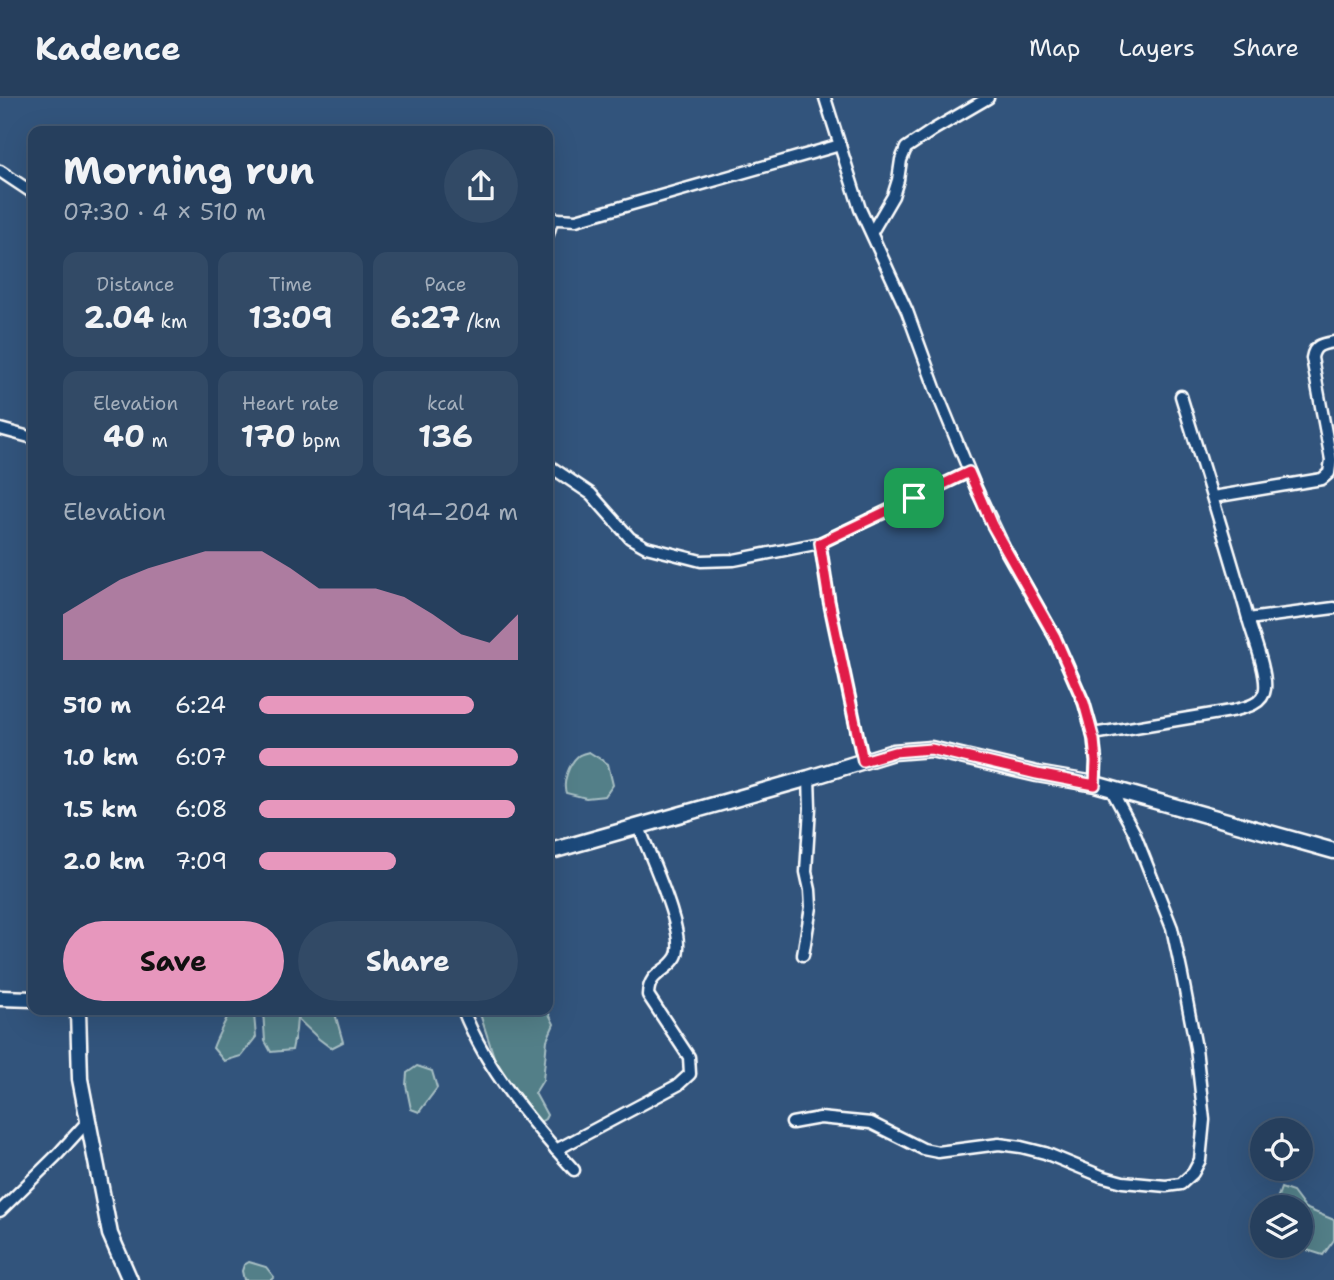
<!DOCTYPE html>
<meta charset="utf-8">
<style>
body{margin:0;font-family:"Shantell Sans",sans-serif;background:#324a66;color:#f1f3f6;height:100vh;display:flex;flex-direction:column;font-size:26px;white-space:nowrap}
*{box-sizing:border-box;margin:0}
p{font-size:23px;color:#a4afbc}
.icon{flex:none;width:38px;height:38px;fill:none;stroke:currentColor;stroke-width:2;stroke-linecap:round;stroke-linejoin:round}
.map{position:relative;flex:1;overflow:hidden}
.side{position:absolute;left:28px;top:28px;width:525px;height:889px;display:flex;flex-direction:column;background:#263f5d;border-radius:14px;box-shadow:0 7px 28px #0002,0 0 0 2px #425872}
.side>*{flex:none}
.tools{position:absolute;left:1250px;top:1020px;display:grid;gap:14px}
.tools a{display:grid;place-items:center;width:63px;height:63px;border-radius:50%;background:#263f5d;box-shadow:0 7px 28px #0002,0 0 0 2px #425872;font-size:35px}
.pin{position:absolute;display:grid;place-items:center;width:60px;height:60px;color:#fff;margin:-30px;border-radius:14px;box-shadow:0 4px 10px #0006}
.round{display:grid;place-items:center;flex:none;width:74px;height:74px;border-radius:37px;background:#324a66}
.summary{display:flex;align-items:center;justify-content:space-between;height:119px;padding:0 35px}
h1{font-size:38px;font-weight:700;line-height:52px}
.figures{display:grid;grid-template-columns:repeat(3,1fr);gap:10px;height:119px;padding:7px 35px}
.figures div{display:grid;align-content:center;border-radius:14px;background:#324a66;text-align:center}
.figures b{font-size:30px;font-weight:700}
.figures small{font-size:19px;font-weight:400}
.figures p{font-size:19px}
.chart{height:196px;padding:14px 35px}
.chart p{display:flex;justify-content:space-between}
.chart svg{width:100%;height:126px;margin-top:7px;fill:#e797bd;opacity:.7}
.primary-button{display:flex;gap:14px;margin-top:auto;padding:14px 35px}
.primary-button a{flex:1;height:80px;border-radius:42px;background:#e797bd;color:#111;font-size:28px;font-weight:700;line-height:80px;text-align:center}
.primary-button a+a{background:#324a66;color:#f1f3f6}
ul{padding:0 35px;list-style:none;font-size:23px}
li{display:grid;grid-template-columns:112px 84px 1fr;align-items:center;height:52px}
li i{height:18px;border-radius:9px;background:#e797bd}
header{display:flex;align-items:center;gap:42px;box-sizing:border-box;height:98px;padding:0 35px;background:#263f5d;border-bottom:2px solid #425872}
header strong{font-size:33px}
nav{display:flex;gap:38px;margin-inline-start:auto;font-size:24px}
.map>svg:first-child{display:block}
.green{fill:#527f88;stroke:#a8bfc4;stroke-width:2}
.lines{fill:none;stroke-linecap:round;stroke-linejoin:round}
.street-casing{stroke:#fff;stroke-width:15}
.secondary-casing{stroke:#fff;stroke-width:19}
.street{stroke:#1f4a7a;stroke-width:10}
.secondary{stroke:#1f4a7a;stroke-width:14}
.route-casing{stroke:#fff;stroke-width:14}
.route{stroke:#e11d48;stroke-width:9}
</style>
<header>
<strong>Kadence</strong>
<nav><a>Map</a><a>Layers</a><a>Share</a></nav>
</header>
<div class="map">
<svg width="1334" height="1182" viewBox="0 0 1334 1182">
<rect width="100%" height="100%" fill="#32547c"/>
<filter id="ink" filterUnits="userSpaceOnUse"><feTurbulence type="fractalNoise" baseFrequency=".0143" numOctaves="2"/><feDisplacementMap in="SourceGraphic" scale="14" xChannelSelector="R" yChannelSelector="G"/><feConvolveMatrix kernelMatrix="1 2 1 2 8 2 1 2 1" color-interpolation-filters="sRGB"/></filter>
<g filter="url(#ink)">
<g class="green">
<path d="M589,654L608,666L613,687L605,698L586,700L566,695C562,684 569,666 578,658C581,656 586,655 589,654Z"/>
<path d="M237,912H244L254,917L256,939L241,958L224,963L213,950C217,938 224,927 229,915Z"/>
<path d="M263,912H337L336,919L343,944L331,950L319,941L297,920L296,932L292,952L271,954L265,943Z"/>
<path d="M477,912H547L554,926L547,942L543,982L535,995L547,1017L545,1021L540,1024L496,965L481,919Z"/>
<path d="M417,968L432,973L437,990L419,1014L411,1011L406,987L407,975Z"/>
<path d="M1281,1090L1293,1094L1305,1110L1334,1122V1142L1323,1157L1307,1152L1306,1133L1300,1130V1110L1280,1109L1276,1104Z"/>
<path d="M249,1164L266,1169L274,1179L271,1182H244L242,1173L244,1167Z"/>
</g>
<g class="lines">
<g class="street-casing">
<g id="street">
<path d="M825,0L860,111L907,213L935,290L976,390L1005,451L1055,539L1084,605L1093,636L1096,664L1095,686"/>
<path d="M0,73L33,95"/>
<path d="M548,119L558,121L576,122L840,47"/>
<path d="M872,134L893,98L898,82L901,62L906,50L933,32L988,0"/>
<path d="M548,136L553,120"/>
<path d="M0,331L33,340"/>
<path d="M548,367L591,396L630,440L646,449L701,463L734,462L820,445L969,374"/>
<path d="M1213,399L1322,381L1329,375L1331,362L1312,260C1314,247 1322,246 1334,244"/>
<path d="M820,445L829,503L863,663"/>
<path d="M1248,521L1334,510"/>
<path d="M1093,636L1231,613C1244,610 1263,607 1265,591C1267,574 1254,541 1249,524C1228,448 1204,373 1181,298"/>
<path d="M803,857L811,809L810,792L806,774L810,710L809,680"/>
<path d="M463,912C487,973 531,1024 574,1072"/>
<path d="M792,1025L820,1020L871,1025L923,1051L938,1054L999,1046L1021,1049L1045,1055L1101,1078L1123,1084L1166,1088L1181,1086L1193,1075L1200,1062L1204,1022L1196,950L1182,877L1172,830L1134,734L1111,691"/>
<path d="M556,1052L678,987L690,976L689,959L648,897C649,873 666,876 676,859C688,838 648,754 639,729"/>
<path d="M0,1113L58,1056L88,1023"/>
</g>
</g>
<g class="secondary-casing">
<g id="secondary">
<path d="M548,754L809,680L893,654L931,651L1037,676L1095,686L1334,753"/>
<path d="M0,900L33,901"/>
<path d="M78,912L80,981L110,1136L130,1182"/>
</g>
</g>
<use href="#street" class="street"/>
<use href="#secondary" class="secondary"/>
</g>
</g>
<g class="lines" filter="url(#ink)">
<g class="route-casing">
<path id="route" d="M969,374L992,427L1055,539L1084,605L1094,642L1096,664L1095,687L1037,676L931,651L894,654L863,663L829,503L820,445Z"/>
</g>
<use href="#route" class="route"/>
</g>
</svg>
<div class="tools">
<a><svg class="icon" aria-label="locate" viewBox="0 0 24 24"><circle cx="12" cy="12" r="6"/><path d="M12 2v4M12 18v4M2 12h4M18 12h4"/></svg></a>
<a><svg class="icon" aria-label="layers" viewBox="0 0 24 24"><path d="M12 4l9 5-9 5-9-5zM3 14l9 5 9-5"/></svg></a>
</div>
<div class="pin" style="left:914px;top:400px;background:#1e9e55"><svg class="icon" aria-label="arrive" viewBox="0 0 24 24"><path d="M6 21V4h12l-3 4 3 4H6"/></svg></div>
<section class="side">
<div class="summary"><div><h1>Morning run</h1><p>07:30 · 4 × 510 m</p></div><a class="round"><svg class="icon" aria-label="share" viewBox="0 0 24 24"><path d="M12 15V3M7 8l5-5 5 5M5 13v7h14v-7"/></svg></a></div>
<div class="figures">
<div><p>Distance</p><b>2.04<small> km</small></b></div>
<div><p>Time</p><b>13:09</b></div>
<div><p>Pace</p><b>6:27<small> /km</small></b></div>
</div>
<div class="figures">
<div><p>Elevation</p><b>40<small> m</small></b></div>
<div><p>Heart rate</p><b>170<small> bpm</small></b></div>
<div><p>kcal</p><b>136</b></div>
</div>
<div class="chart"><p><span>Elevation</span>194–204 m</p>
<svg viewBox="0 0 160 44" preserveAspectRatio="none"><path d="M0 44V28L10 22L20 16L30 12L40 9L50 6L60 6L70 6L80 12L90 19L100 19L110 19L120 22L130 28L140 35L150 38L160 28V44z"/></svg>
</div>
<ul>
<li><b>510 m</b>6:24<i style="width:83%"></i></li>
<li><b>1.0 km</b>6:07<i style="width:100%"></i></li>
<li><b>1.5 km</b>6:08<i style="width:99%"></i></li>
<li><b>2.0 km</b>7:09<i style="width:53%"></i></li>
</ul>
<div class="primary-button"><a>Save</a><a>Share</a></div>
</section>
</div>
